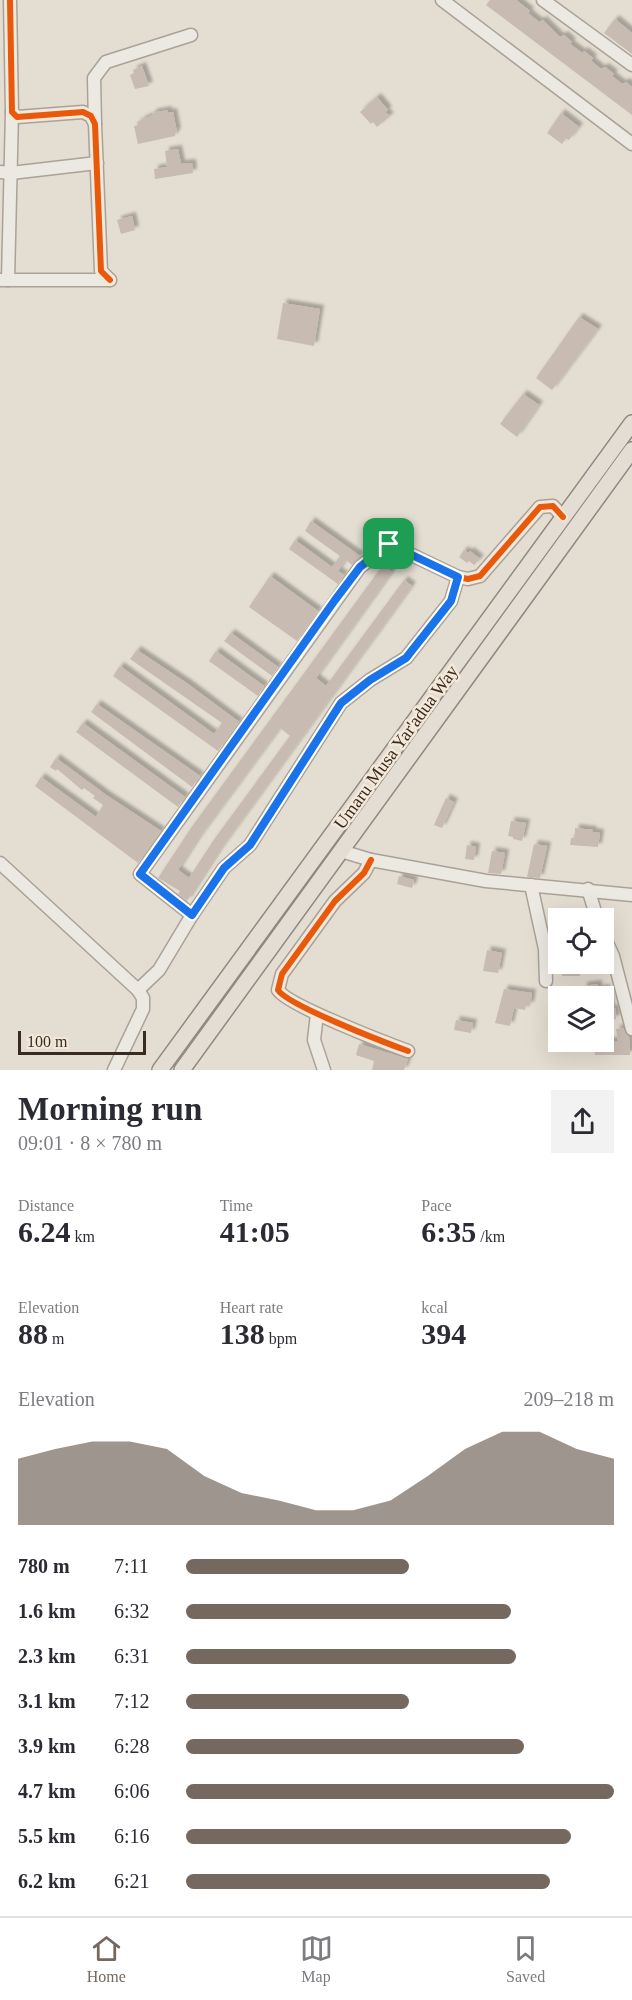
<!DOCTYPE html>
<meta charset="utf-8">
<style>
body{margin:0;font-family:Georgia,serif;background:#f2f2f3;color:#2b2b33;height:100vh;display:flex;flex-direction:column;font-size:22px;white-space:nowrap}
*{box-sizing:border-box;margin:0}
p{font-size:20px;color:#7c7c81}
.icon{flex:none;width:33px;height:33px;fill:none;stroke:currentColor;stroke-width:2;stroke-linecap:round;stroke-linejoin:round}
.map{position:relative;height:1070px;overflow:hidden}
.side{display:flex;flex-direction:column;background:#fff;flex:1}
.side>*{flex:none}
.fabs{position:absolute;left:548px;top:908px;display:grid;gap:12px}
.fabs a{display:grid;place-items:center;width:66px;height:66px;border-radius:0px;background:#fff;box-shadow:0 6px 24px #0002;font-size:30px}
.scale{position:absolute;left:18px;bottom:15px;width:128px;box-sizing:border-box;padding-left:6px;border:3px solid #392a22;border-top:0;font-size:16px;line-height:21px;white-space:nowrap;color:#392a22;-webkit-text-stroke:4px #f4e9d9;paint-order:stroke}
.pin{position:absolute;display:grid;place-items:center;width:51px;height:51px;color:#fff;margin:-26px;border-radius:12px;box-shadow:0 3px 9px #0006}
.round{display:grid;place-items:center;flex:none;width:63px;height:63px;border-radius:0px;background:#f2f2f3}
.head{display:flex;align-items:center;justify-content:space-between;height:102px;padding:0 18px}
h1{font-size:33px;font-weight:600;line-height:45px}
.stats{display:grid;grid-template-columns:repeat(3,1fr);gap:9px;height:102px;padding:6px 18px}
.stats div{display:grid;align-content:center}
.stats b{font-size:30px;font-weight:600}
.stats small{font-size:16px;font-weight:400}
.stats p{font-size:16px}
.chart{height:168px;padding:12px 18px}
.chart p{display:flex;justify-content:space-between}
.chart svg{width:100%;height:108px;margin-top:6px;fill:#75695f;opacity:.7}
ul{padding:0 18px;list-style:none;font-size:20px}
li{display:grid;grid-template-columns:96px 72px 1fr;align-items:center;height:45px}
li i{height:15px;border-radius:8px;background:#75695f}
.dock{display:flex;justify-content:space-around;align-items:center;height:84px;border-top:2px solid #e1e1e2;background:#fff;font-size:16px;color:#7c7c81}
.dock a{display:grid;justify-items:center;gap:3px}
.dock .active{color:#75695f}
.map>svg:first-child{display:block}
.building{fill:#c8bbb2;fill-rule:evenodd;filter:url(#shadow)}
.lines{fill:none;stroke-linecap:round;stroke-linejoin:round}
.minor-casing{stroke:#aaa299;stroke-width:15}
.major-casing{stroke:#908880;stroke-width:18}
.minor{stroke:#ece8e2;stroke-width:12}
.major{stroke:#e4ddd4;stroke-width:15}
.cycleway-casing{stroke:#f4e9d9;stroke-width:10}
.cycleway{stroke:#e8590c;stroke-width:6}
.route-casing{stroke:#fff;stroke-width:12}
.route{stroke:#1a73e8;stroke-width:8}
.labels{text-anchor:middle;stroke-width:5;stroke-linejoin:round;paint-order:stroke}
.street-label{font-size:18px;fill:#392a22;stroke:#f4e9d9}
</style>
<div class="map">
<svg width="632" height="1070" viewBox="0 0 632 1070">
<defs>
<filter id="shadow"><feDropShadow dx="4" dy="-4" stdDeviation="1.5" flood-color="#0004"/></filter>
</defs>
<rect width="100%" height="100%" fill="#e4ddd1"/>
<g class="building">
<path d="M490,0H516L530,11L528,13L539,22L543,20L560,37L564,35L572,42L570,44L582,53L584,51L593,58L591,61L601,69L605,67L614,74L612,76L622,84L626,82L632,87V115L486,5Z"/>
<path d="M615,19L632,33V54L604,33Z"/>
<path d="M142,66L149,86L135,89L130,75L134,73L133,70Z"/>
<path d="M377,97L388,110L385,112L390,116L377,127L373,122L371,124L360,112Z"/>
<path d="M168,110V113L173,112L177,132L175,133V136L138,144L134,126L138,125L137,122H141V120L153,115L152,113Z"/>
<path d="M561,113L579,127L569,140L566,138L562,144L547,133Z"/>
<path d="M178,149L181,164L192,163L193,173L155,179L154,169L167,167L165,151Z"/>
<path d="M132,216L135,230L121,234L117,220Z"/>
<path d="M283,303L320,309L314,346L277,339Z"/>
<path d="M579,317L598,329L552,390L536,378Z"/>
<path d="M523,394L539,405L517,437L500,424Z"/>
<path d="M311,521L360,556L352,565L346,560L338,571L344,575L338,584L289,549L295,540L332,567L340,556L305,531Z"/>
<path d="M464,550L468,553L470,551L480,559L474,565L469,561L467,563L459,557Z"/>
<path d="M383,565L392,572L316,678L326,686L404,580L412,586L219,851L187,901L178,894L180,891L158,878L191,828ZM280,728L290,736L213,841L189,878L178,870L198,839Z"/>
<path d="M270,576L318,611L297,641L249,607Z"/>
<path d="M231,633L278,667L272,676L224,641Z"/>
<path d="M137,650L188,684L239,722L218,751L113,676L120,666L214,734L222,723L130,659Z"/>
<path d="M216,651L264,686L258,696L209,661Z"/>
<path d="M97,704L200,776L192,787L91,712Z"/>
<path d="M83,723L185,797L178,807L76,732Z"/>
<path d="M56,758L106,795L161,831L138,863L35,786L41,777L96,817L103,805L93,798L95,796L84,788L82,790L57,769L56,771L50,767Z"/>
<path d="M446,798L454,802L442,828L434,825Z"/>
<path d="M511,821L526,823L522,841L513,839V837L508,836Z"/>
<path d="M575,828L593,830L592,832L600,833L598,847L570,845L571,838H575Z"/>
<path d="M534,844L547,846L540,878L527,877Z"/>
<path d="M467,845L476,847L474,860L465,859Z"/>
<path d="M492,851L505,853L501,874L488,873Z"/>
<path d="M399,876L414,880L412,888L397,884Z"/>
<path d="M487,950L502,953L498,973L483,971Z"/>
<path d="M563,963H580V976H562Z"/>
<path d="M598,984V989L606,988L607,995H610L611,1009L615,1008L616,1019L603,1020V996H584L583,986Z"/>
<path d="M504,989L532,993L530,1006L526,1005L525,1010L514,1008L510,1026L495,1023Z"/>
<path d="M456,1020L473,1023L471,1033L454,1030Z"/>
<path d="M623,1028L626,1034L629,1037L630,1055H595L594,1041H618L616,1029Z"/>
<path d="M359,1044L408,1059L404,1070H372L374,1061L356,1055Z"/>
</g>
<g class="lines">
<g class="minor-casing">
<g id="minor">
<path d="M10,0L12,112L17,117L83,112L91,116L95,124L101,271L110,280"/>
<path d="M442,0L632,144"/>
<path d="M543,0L632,65"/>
<path d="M95,124L94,78L106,62L191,35"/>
<path d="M0,172L11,173L97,163"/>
<path d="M0,280H110"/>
<path d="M8,280L12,112"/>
<path d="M341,851L371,860L486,881L632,895"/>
<path d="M371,860L364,873L335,901L282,974L278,990C287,1005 386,1043 408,1051"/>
<path d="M0,863L138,990L143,998V1009L114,1070"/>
<path d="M531,885L545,949L546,981"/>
<path d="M588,889L597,918"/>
<path d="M192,915L140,874L360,567L389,544L458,577L468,579L480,576L540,507L553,506L563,517"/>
<path d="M603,934L613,956L632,1029"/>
<path d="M138,990L159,970L192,915L224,868L250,845L341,703L370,680L406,658L451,601L458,577"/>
<path d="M317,1014L314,1040L324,1070"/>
</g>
</g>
<g class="major-casing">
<g id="major">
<path d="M160,1070L632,423"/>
<path d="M182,1070L632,450"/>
</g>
</g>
<use href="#minor" class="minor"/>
<use href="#major" class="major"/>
<g class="cycleway-casing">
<g id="cycleway">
<path d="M10,0L12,112L17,117L83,112L91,116L95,124L101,271L110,280"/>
<path d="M371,860L364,873L335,901L282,974L278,990C287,1005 386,1043 408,1051"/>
<path d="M192,915L140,874L360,567L389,544L458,577L468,579L480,576L540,507L553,506L563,517"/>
</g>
</g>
<use href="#cycleway" class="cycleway"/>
</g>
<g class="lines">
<g class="route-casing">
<path id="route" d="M389,544L458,577L451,601L406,658L370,680L341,703L250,845L224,868L192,915L140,874L335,600L360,567Z"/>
</g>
<use href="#route" class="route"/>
</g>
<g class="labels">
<g class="street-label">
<text transform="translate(396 747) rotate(-54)" y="6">Umaru Musa Yar'adua Way</text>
</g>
</g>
</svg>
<div class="fabs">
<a><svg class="icon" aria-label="locate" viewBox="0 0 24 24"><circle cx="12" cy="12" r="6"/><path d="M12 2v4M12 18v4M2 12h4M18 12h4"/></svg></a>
<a><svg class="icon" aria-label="layers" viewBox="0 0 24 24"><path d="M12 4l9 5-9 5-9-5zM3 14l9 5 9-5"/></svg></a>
</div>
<div class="scale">100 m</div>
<div class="pin" style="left:389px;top:544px;background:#1e9e55"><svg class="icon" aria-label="arrive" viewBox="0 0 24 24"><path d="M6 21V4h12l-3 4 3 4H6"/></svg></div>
</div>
<section class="side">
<div class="head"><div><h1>Morning run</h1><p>09:01 · 8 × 780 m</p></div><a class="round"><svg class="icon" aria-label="share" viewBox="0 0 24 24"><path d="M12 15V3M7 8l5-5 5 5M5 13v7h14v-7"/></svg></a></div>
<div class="stats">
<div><p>Distance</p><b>6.24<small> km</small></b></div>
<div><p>Time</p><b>41:05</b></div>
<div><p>Pace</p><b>6:35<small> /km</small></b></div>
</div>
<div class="stats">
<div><p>Elevation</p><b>88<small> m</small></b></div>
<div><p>Heart rate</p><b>138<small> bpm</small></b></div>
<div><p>kcal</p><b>394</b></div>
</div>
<div class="chart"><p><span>Elevation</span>209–218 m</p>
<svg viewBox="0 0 160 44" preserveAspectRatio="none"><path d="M0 44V17L10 13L20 10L30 10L40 13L50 24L60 31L70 34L80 38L90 38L100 34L110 24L120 13L130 6L140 6L150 13L160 17V44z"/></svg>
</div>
<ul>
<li><b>780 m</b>7:11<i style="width:52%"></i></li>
<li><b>1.6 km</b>6:32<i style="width:76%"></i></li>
<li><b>2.3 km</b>6:31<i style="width:77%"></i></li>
<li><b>3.1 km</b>7:12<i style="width:52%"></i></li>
<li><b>3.9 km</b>6:28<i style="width:79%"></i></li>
<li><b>4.7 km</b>6:06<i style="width:100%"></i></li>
<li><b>5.5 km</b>6:16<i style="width:90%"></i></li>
<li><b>6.2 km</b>6:21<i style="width:85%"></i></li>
</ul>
</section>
<nav class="dock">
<a class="active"><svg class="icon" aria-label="home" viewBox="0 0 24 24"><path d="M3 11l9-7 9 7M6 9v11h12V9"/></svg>Home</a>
<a><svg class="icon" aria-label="map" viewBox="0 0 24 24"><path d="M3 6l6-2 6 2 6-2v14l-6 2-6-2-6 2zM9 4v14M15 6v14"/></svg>Map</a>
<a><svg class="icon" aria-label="saved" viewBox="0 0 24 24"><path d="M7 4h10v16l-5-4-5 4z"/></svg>Saved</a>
</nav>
